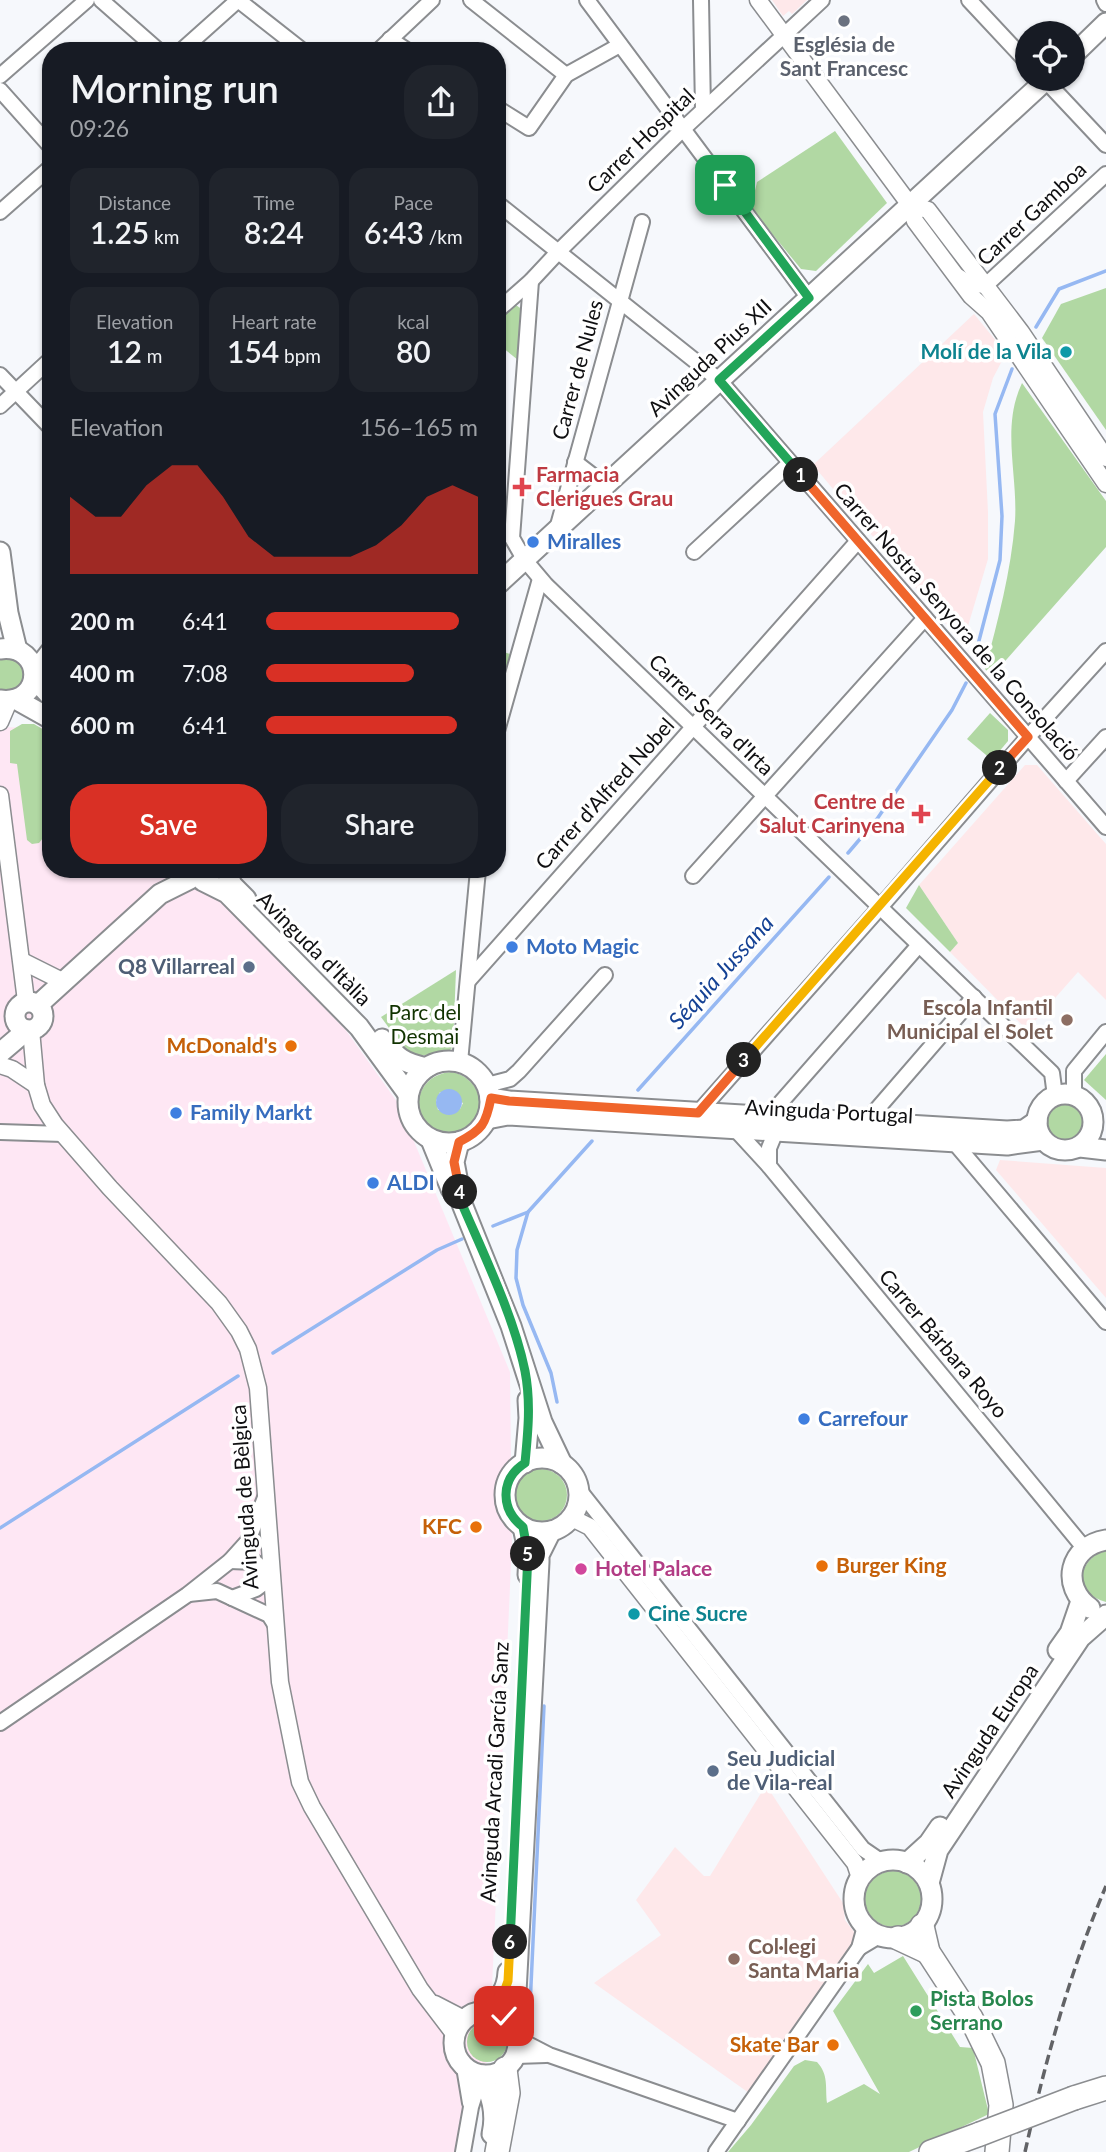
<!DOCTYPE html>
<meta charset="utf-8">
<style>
body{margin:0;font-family:Lato,sans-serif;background:#20242c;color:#f1f3f6;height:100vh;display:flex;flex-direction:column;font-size:26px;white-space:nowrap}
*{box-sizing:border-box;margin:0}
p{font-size:23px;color:#9ea1a6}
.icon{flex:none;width:38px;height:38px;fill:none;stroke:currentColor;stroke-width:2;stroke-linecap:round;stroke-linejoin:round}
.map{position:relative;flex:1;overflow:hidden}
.drawer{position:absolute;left:42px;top:42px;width:464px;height:836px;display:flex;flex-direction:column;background:#171b24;border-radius:28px;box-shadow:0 2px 5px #0004}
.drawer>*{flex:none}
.controls{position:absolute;left:1015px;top:21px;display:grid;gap:14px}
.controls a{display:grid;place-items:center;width:70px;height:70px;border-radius:50%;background:#171b24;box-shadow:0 2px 5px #0004;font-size:35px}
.pin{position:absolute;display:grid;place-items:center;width:60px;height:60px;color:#fff;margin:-30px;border-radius:14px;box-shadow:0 4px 10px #0006}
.km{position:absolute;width:35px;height:35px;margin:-18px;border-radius:50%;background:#222;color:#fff;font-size:19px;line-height:35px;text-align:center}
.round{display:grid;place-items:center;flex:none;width:74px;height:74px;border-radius:28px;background:#20242c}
.overview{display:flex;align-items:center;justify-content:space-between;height:119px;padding:0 28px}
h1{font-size:38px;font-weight:600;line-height:52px}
.figures{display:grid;grid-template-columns:repeat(3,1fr);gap:10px;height:119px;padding:7px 28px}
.figures div{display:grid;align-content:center;border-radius:18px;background:#20242c;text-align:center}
.figures b{font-size:30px;font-weight:600}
.figures small{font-size:19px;font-weight:400}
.figures p{font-size:19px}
.chart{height:196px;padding:14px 28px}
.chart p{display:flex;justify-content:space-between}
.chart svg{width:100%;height:126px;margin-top:7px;fill:#d93025;opacity:.7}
.primary-button{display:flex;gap:14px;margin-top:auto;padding:14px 28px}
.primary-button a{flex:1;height:80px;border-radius:28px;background:#d93025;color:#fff;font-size:28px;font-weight:600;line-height:80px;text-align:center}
.primary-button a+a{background:#20242c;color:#f1f3f6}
ul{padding:0 28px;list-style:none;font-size:23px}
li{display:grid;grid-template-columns:112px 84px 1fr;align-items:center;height:52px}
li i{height:18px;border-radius:9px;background:#d93025}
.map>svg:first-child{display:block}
.industrial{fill:#fee7f4}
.education{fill:#fee8ea}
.green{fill:#b1d8a3;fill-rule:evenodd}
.water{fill:#96b8f2}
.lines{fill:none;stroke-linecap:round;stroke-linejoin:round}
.stream{stroke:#96b8f2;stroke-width:3.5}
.minor-casing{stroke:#8b8d90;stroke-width:18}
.tertiary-casing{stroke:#8b8d90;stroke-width:19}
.secondary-casing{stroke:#8b8d90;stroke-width:23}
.trunk-casing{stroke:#8b8d90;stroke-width:26}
.minor{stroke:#fff;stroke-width:14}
.tertiary{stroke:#fff;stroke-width:16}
.secondary{stroke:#fff;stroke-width:19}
.trunk{stroke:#fff;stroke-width:23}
.rail{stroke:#626366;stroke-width:3.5;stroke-dasharray:10 5;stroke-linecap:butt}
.trunk-bridge-casing{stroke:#8b8d90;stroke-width:26;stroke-linecap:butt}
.trunk-bridge{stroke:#fff;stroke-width:23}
.split-1-casing{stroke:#fff;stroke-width:14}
.split-2-casing{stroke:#fff;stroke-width:14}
.split-3-casing{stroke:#fff;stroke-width:14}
.split-4-casing{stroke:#fff;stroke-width:14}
.split-5-casing{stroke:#fff;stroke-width:14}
.split-6-casing{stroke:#fff;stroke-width:14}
.split-7-casing{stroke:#fff;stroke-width:14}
.split-1{stroke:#22a559;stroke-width:9}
.split-2{stroke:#f0652b;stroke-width:9}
.split-3{stroke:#f5b400;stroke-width:9}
.split-4{stroke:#f0652b;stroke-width:9}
.split-5{stroke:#22a559;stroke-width:9}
.split-6{stroke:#22a559;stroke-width:9}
.split-7{stroke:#f5b400;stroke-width:9}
.worship-dot{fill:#6b7280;stroke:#fff;stroke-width:2.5}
.culture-dot{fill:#0f9aa8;stroke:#fff;stroke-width:2.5}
.health-dot{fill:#e0444e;stroke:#fff;stroke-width:2.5}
.shop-dot{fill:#3f7fe0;stroke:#fff;stroke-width:2.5}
.service-dot{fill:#5c6f8a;stroke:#fff;stroke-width:2.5}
.education-dot{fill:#8d6e63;stroke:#fff;stroke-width:2.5}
.food-dot{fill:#e8710a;stroke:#fff;stroke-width:2.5}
.hotel-dot{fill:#d1479c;stroke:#fff;stroke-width:2.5}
.leisure-dot{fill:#2e9e5b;stroke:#fff;stroke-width:2.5}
.labels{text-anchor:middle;stroke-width:7;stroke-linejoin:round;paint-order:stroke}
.worship-label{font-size:21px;font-weight:bold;fill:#5b616d;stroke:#fff}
.street-label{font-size:21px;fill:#0f0f11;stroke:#fff}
.culture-label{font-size:21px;font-weight:bold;fill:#0d838f;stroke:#fff;text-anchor:end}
.health-label{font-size:21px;font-weight:bold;fill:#be3a42;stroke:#fff;text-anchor:start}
.shop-label{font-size:21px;font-weight:bold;fill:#366cbe;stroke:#fff;text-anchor:start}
.service-label{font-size:21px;font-weight:bold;fill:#4e5e75;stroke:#fff;text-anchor:end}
.education-label{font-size:21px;font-weight:bold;fill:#785e54;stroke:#fff;text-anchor:end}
.park-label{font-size:21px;fill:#130;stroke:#fff}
.food-label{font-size:21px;font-weight:bold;fill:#c56008;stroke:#fff;text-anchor:end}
.hotel-label{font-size:21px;font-weight:bold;fill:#b23c85;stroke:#fff;text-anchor:start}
.leisure-label{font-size:21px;font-weight:bold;fill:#27864d;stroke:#fff;text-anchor:start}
.water-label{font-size:23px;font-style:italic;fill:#144194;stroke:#fff}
</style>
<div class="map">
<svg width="1106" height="2152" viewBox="0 0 1106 2152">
<rect width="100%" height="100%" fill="#f6f8fc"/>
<path class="industrial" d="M0,727L51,728V870H190L345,1029L398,1103L510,1372L512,1542L489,2054L460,2152H0Z"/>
<g class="education">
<path d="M772,0H807L792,14L789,11L783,16Z"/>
<path d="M974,314L1006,353L993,378L983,412L988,512V559L965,636L957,637L813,465Z"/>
<path d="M1025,765H1037L1106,844V1000L1078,972L1027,1030L950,952L958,943L919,885Z"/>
<path d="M1000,1160L1106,1168V1298L996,1170Z"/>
<path d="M766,1785L843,1903L845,1920L857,1936L749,2093L594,1983L661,1935L636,1900L675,1847L704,1876H710Z"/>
</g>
<g class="green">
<path d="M835,131L887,203L816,271L801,269L751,208L757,182Z"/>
<path d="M1106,288V430L1042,338L1061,304Z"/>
<path d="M513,303L523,310L518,360L497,343V318Z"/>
<path d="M1022,383L1106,501V547L992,676L985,669C998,620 1011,572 1015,521C1018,475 1001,427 1022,383Z"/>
<path d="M497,650L510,654L500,691H497Z"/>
<path d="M5,658C37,663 24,699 0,690V660Z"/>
<path d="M990,713L1008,730V741L992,760L967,739Z"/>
<path d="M22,724H34L51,734V828L39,843L32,844L27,840L17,764L10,763V731Z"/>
<path d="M919,885L958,943L950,952L906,908Z"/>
<path d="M456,970L453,1047L447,1053L414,1056L400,1043L381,1017Z"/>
<path d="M1106,1054V1100L1084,1080Z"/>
<path d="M451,1072C490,1079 489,1132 450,1133C409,1134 407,1076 451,1072ZM440,1092L463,1103L460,1109L438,1110L436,1101Z"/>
<circle cx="1065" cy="1122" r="19"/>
<circle cx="541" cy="1495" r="26"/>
<path d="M1102,1551H1106V1602C1075,1594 1075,1565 1102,1551Z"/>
<circle cx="893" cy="1899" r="28"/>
<path d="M903,1956L960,2047L973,2048L989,2114L909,2152H728L751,2125L794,2066L805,2060L817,2062C829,2075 825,2087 827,2103L864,2084L880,2094L833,2011L868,1964L874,1973Z"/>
<circle cx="487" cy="2042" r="20"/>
</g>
<circle class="water" cx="449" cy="1102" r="13"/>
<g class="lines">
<g class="stream">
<path d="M1036,327L1059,289L1106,271"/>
<path d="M975,656L1000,560L1002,516L995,414L1012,369"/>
<path d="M848,853L877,819L952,710L966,683"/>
<path d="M638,1090L829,877"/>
<path d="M528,1212L517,1250L516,1278L523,1305L551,1373L557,1402"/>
<path d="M493,1226L528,1212L592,1141"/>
<path d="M273,1353L437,1250L462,1239"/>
<path d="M0,1528L238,1376"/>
<path d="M529,2028L544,1706"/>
</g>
<g class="minor-casing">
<g id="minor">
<path d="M101,0L159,51"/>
<path d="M471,0L566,75"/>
<path d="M587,0L809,298"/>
<path d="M701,0L703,110"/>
<path d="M969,0L1027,62"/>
<path d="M1104,0L1106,4"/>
<path d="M390,39L408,51"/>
<path d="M181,51L238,0L303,51"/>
<path d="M378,51L432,0"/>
<path d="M0,76L87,0"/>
<path d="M1044,79L1106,145"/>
<path d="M0,90L51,147"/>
<path d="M497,108L529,128L566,75L620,45"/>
<path d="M497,203L719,380L1106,827"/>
<path d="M0,212L51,167"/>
<path d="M958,276L974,286L986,285L1106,174"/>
<path d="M531,281L512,538L524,559L546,585L1052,1073L1055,1096"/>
<path d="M497,311L531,281L559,251L683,129L822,0"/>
<path d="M0,375L51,428"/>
<path d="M0,406L51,359"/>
<path d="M575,462L605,485"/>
<path d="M557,529L642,222"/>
<path d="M694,552L790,463"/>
<path d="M34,669L51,647"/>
<path d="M497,731L540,579"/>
<path d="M1066,781L1106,737"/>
<path d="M693,876L925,618"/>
<path d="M468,981L858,541"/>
<path d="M460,1062L478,870"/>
<path d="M487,1085L510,1079L519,1071L605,975"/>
<path d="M1074,1095V1071L1106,1032"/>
<path d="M698,1113L890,896L1028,737L1106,651"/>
<path d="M768,1117L919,945"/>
<path d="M865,1123L974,997"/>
<path d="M735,1129L769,1166L1085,1549"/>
<path d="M0,1132L63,1134"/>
<path d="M953,1141L1106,1322"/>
<path d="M769,1166V1148L776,1131"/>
<path d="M580,1491L863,1849L882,1862"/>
<path d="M230,1561L255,1562L272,1577L256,1589L232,1598"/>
<path d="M189,1594L217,1591L269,1615L276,1626"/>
<path d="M0,1723L187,1595L230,1561L248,1541L266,1495"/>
<path d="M859,1948L879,1936"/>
<path d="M518,2039L549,2055L738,2121"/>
<path d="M516,2056L546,2055"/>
<path d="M464,2067L470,2103"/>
<path d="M463,2152L471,2107L481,2075"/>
<path d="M716,2152L859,1948L865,1926"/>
</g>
</g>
<g class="tertiary-casing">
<g id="tertiary">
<path d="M758,0L910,205L915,221L971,296L989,312L1106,484"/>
<path d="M910,205L928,210L1021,332L1106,458"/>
<path d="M0,722L9,701"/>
<path d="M0,795L26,1001"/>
<path d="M22,961L62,981"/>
<path d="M31,1030L36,1085L42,1105L55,1125L110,1188L219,1303L239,1331L248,1349L258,1388L280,1682L300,1782L312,1807L420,1989L455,2035"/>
<path d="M0,1065L12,1069L36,1085"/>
<path d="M572,1518L590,1527L855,1863L860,1878"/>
<path d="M435,2004L464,2019"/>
</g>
</g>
<g class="secondary-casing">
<g id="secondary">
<path d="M1073,55L1106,23"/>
<path d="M0,552L8,613L17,650"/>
<path d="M497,585L1047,79"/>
<path d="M0,649C45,643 45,706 0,700"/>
<path d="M34,678L51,697"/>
<path d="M17,700L51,719"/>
<path d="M226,870L232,885L246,899"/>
<path d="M203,881L227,893L359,1027L408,1094"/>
<circle cx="29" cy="1016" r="14"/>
<path d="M38,1005L160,894L190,879"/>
<path d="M382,1039C398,1058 401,1062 426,1068"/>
<path d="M0,1053L27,1030"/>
<circle cx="449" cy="1102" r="41"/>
<circle cx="1065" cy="1122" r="28"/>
<path d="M490,1098L509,1101L1007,1131L1024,1130L1037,1121"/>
<path d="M487,1119L508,1115L1007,1145L1043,1140"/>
<path d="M431,1140L451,1189"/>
<path d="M459,1142L454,1162L462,1204L511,1326L542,1422L562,1464"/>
<path d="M1080,1147L1106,1150"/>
<circle cx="542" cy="1495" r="37"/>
<path d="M525,1463L529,1418L528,1400"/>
<path d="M523,1527L529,1555L528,1575"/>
<path d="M1090,1608C1060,1586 1069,1546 1106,1540"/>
<path d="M1058,1650L1070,1633L1081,1601"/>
<circle cx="893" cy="1899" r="39"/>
<path d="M907,1863L929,1843L940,1827"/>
<path d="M929,1883L938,1850L1080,1638L1106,1615"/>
<circle cx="486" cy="2043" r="32"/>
<path d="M485,2011C499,1999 507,1991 508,1972"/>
<path d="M516,2032L515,2011L539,1562V1555L551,1531"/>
<path d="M482,2075C491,2095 497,2112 492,2134"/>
</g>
</g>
<g class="trunk-casing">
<g id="trunk">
<path d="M922,1926L928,1952L971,2018L993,2063L1001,2105L997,2152"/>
<path d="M898,1938L928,1952"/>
<path d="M1074,2098L1106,2088"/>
<path d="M497,2152L508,2093L505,2069"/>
<path d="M931,2152L980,2134"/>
</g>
</g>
<use href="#minor" class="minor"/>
<use href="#tertiary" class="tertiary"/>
<use href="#secondary" class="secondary"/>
<use href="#trunk" class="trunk"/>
<path class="rail" d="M1025,2152C1045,2062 1070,1971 1106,1886"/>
<g class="trunk-bridge-casing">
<path id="trunk-bridge" d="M980,2134L1074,2098"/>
</g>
<use href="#trunk-bridge" class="trunk-bridge"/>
</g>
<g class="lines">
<g class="split-1-casing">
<path id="split-1" d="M725,185L809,298L719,380L801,475"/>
</g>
<g class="split-2-casing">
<path id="split-2" d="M801,475L1028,737L1000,768"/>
</g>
<g class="split-3-casing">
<path id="split-3" d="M744,1060L1000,768"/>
</g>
<g class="split-4-casing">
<path id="split-4" d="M460,1192L454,1162L459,1142C482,1130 486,1124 491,1098L509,1101L698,1113L744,1060"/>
</g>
<g class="split-5-casing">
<path id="split-5" d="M460,1192L462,1204C484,1255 514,1317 525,1371C531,1402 528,1432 525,1463C500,1479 500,1509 523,1527L528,1554"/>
</g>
<g class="split-6-casing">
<path id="split-6" d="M510,1942L528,1554"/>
</g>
<g class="split-7-casing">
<path id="split-7" d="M504,2016L495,2012L485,2011L502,1998L508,1981L510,1942"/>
</g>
<use href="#split-1" class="split-1"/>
<use href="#split-2" class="split-2"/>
<use href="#split-3" class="split-3"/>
<use href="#split-4" class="split-4"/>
<use href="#split-5" class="split-5"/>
<use href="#split-6" class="split-6"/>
<use href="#split-7" class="split-7"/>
</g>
<circle class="worship-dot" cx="844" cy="21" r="7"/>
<g class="culture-dot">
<circle cx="1066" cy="352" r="7"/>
<circle cx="634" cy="1614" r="7"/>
</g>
<g class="health-dot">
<path d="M518.5 476.5h7v7h7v7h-7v7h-7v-7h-7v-7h7z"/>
<path d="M917.5 803.5h7v7h7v7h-7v7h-7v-7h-7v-7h7z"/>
</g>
<g class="shop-dot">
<circle cx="533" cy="542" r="7"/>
<circle cx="512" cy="947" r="7"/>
<circle cx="176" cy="1113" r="7"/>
<circle cx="373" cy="1183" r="7"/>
<circle cx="804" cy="1419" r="7"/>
</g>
<g class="service-dot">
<circle cx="249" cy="967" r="7"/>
<circle cx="713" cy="1771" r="7"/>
</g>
<g class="education-dot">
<circle cx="1067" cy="1020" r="7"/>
<circle cx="734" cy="1959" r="7"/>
</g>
<g class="food-dot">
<circle cx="291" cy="1046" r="7"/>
<circle cx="476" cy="1527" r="7"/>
<circle cx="822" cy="1566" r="7"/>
<circle cx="833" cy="2045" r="7"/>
</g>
<circle class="hotel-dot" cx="581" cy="1569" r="7"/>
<circle class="leisure-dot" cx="916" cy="2011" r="7"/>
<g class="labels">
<g class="worship-label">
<text x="844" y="52">Església de<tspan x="844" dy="24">Sant Francesc</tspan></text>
</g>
<g class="street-label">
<text transform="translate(641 141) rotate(-44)" y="7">Carrer Hospital</text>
<text transform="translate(1032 214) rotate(-43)" y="7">Carrer Gamboa</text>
<text transform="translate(710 358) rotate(-43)" y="7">Avinguda Pius XII</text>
<text transform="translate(578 370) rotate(-75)" y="7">Carrer de Nules</text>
<text transform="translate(956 622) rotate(49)" y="7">Carrer Nostra Senyora de la Consolació</text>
<text transform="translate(711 715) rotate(44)" y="7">Carrer Serra d'Irta</text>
<text transform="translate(605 794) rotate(-48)" y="7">Carrer d'Alfred Nobel</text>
<text transform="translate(314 949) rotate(45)" y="7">Avinguda d'Itàlia</text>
<text transform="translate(829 1112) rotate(3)" y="7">Avinguda Portugal</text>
<text transform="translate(943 1344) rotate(50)" y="7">Carrer Bárbara Royo</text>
<text transform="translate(245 1497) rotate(-94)" y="7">Avinguda de Bèlgica</text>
<text transform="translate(990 1731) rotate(-56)" y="7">Avinguda Europa</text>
<text transform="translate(495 1772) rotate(-87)" y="7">Avinguda Arcadi García Sanz</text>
</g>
<g class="culture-label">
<text x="1052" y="359">Molí de la Vila</text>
<text x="648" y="1621" text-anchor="start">Cine Sucre</text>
</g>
<g class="health-label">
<text x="536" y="482">Farmacia<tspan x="536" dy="24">Clerigues Grau</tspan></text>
<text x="905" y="809" text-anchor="end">Centre de<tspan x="905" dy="24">Salut Carinyena</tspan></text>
</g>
<g class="shop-label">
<text x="547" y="549">Miralles</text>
<text x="526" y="954">Moto Magic</text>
<text x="190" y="1120">Family Markt</text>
<text x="387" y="1190">ALDI</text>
<text x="818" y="1426">Carrefour</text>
</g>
<g class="service-label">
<text x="235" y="974">Q8 Villarreal</text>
<text x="727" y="1766" text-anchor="start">Seu Judicial<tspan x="727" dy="24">de Vila-real</tspan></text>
</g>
<g class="education-label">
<text x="1053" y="1015">Escola Infantil<tspan x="1053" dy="24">Municipal el Solet</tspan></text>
<text x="748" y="1954" text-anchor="start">Col·legi<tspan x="748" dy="24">Santa Maria</tspan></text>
</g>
<g class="park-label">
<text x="425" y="1020">Parc del<tspan x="425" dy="24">Desmai</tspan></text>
</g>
<g class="food-label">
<text x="277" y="1053">McDonald's</text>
<text x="462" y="1534">KFC</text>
<text x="836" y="1573" text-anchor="start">Burger King</text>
<text x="819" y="2052">Skate Bar</text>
</g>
<g class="hotel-label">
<text x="595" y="1576">Hotel Palace</text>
</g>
<g class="leisure-label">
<text x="930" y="2006">Pista Bolos<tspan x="930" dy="24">Serrano</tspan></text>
</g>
<g class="water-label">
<text transform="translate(721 972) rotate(-48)" y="8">Séquia Jussana</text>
</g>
</g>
</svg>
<div class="controls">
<a><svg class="icon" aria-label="locate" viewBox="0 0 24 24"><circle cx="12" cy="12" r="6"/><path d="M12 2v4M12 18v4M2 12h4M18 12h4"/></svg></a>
</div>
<div class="pin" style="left:725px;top:185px;background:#1e9e55"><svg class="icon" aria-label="arrive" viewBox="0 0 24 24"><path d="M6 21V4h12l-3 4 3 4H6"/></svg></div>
<div class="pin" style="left:504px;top:2016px;background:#d93025"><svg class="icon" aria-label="check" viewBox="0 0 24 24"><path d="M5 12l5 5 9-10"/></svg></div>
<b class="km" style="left:801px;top:475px">1</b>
<b class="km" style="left:1000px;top:768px">2</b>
<b class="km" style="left:744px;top:1060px">3</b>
<b class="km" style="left:460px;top:1192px">4</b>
<b class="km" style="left:528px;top:1554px">5</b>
<b class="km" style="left:510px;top:1942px">6</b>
<section class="drawer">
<div class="overview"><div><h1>Morning run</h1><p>09:26</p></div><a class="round"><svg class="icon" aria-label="share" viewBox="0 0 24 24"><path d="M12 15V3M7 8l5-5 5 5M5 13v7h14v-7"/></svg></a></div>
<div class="figures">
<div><p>Distance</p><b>1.25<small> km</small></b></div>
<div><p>Time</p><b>8:24</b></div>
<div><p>Pace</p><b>6:43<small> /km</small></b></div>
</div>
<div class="figures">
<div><p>Elevation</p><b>12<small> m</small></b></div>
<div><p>Heart rate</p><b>154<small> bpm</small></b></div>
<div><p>kcal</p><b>80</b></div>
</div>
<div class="chart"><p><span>Elevation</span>156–165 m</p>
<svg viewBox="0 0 160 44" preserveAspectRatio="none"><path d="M0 44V17L10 24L20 24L30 13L40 6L50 6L60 17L70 31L80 38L90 38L100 38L110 38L120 34L130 27L140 17L150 13L160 17V44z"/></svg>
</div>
<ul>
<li><b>200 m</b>6:41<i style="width:91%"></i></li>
<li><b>400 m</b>7:08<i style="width:70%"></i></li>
<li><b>600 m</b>6:41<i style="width:90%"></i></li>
</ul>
<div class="primary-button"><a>Save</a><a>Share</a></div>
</section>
</div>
